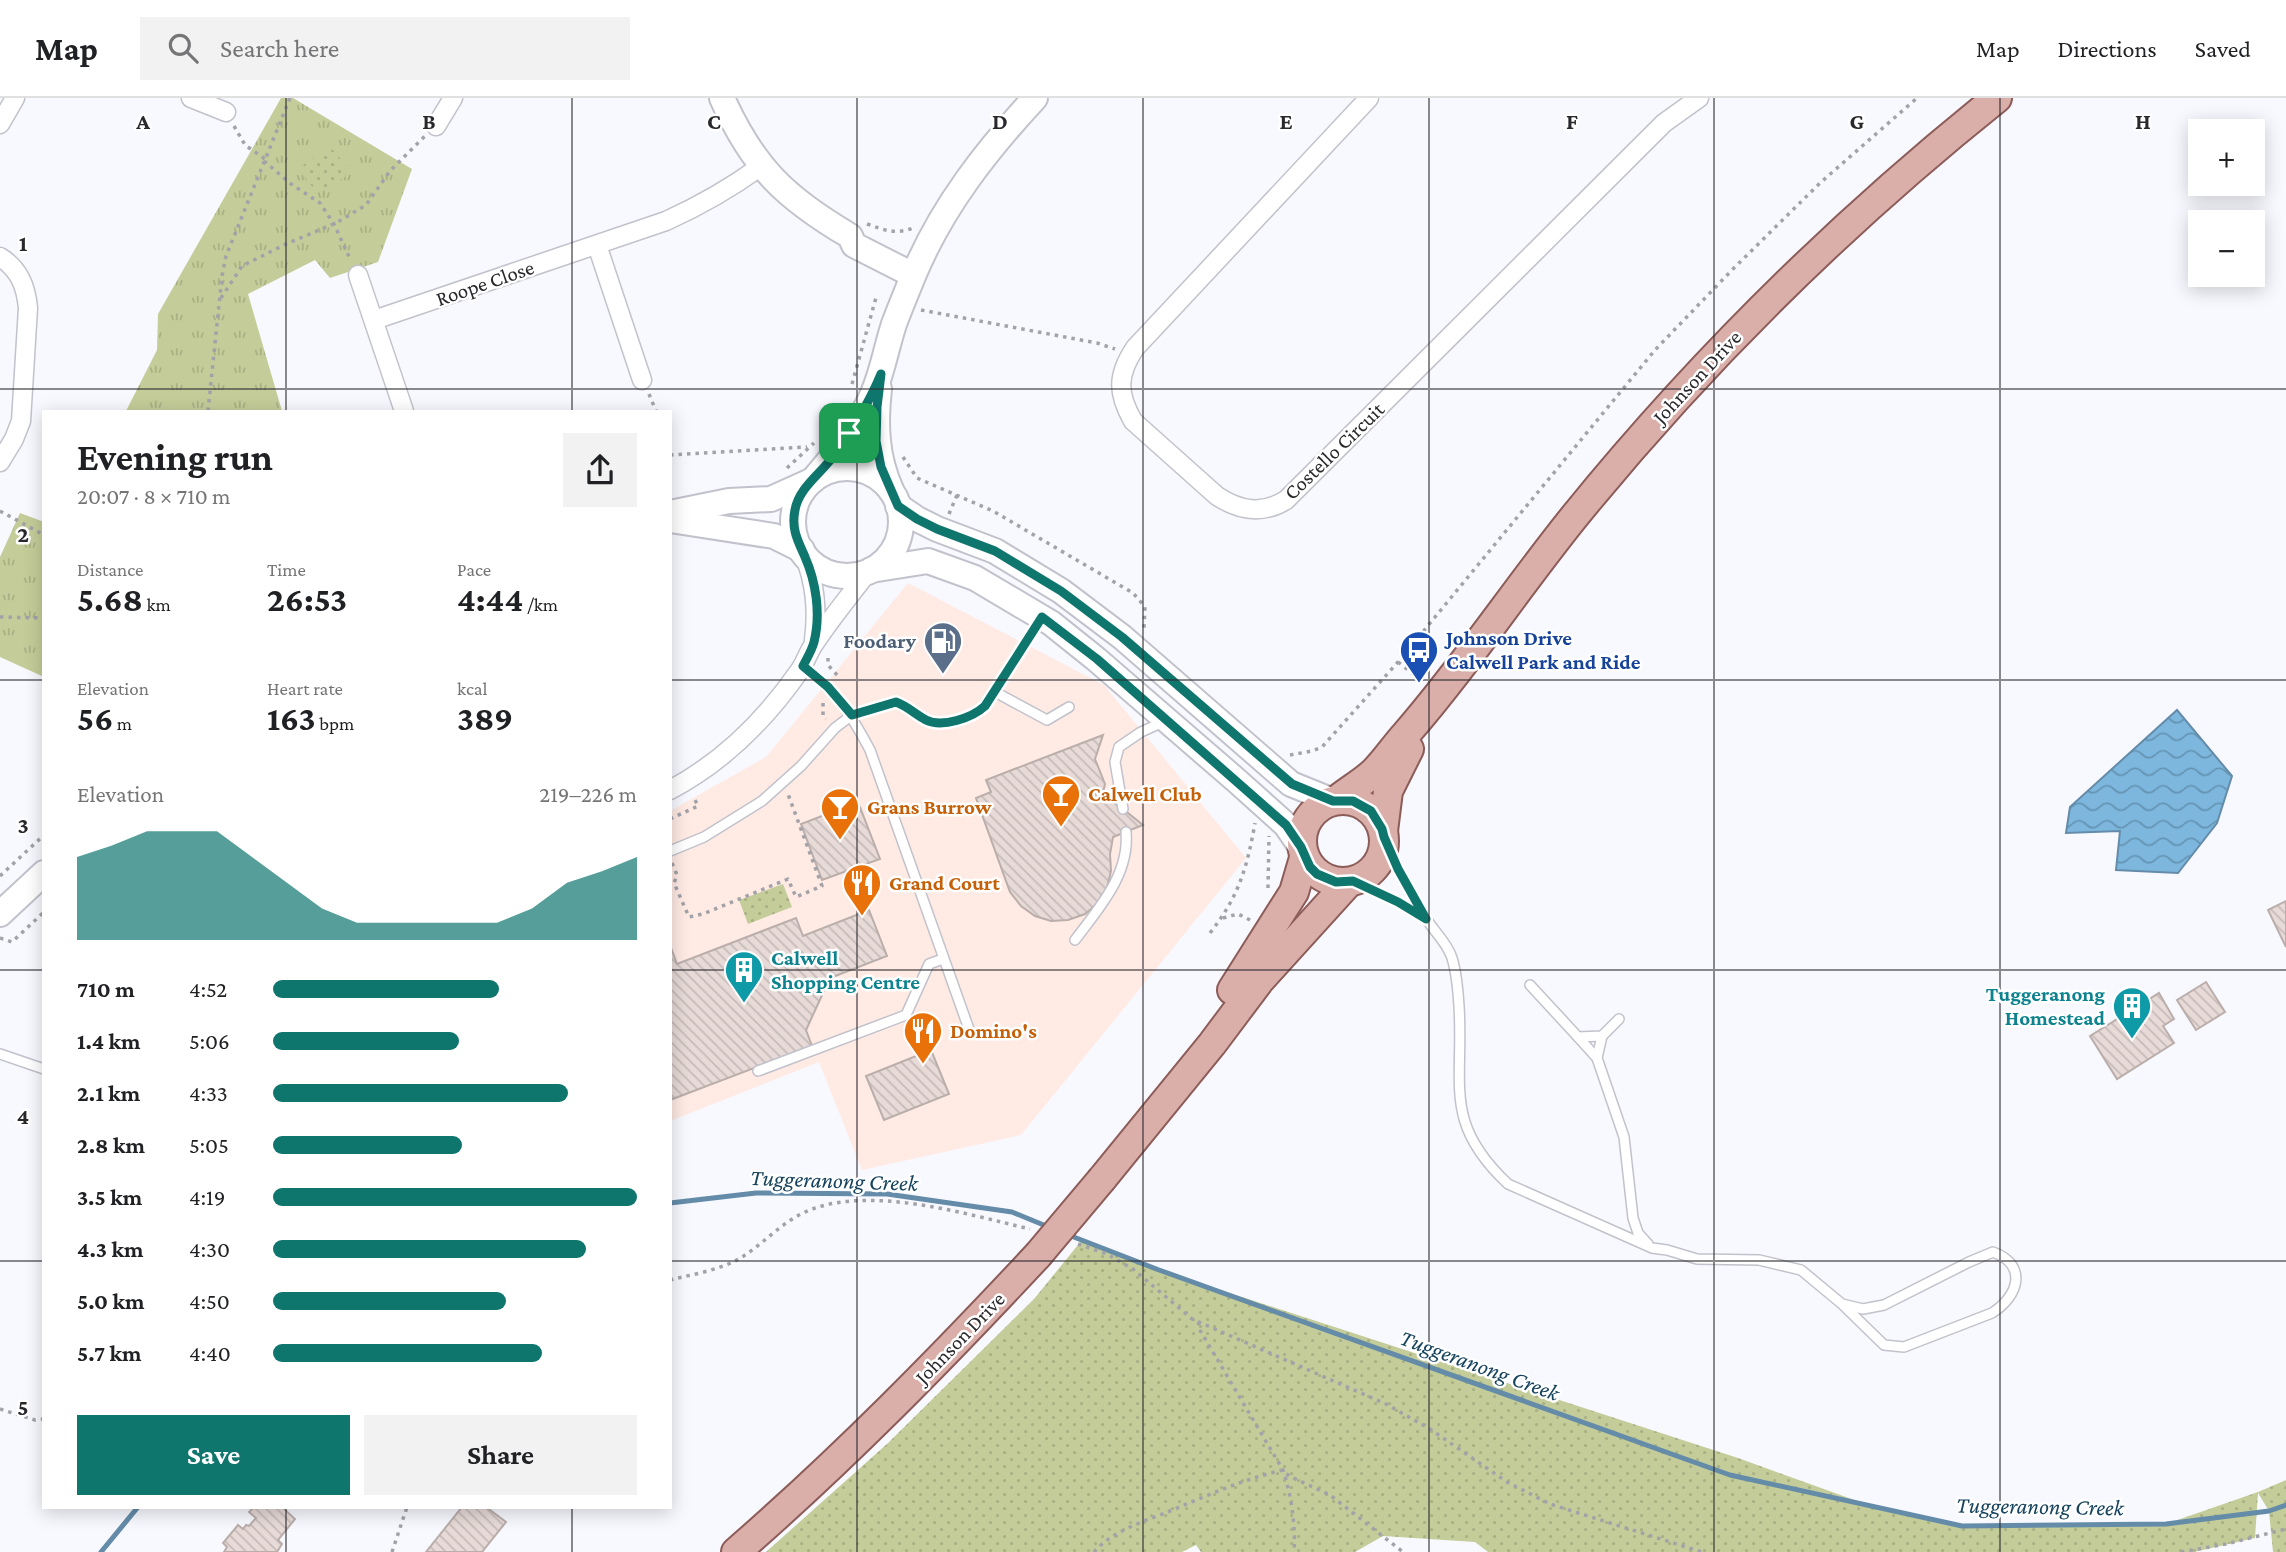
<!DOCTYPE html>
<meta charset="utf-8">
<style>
body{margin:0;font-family:"Crimson Pro",serif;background:#f2f2f2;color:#202124;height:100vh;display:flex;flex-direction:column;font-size:26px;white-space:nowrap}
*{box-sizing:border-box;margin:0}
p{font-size:23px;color:#757577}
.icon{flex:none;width:38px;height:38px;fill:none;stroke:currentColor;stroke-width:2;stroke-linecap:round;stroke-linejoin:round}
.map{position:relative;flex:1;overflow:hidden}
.drawer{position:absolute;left:42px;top:312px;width:630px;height:1099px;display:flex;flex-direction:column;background:#fff;border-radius:0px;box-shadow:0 4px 18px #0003}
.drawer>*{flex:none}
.fabs{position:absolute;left:2188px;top:21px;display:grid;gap:14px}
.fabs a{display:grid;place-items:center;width:77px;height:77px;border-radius:0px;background:#fff;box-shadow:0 4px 18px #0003;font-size:35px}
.pin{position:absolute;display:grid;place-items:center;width:60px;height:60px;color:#fff;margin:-30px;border-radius:14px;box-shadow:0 4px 10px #0006}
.round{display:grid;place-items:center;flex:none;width:74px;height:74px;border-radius:0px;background:#f2f2f2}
.summary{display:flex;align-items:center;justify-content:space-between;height:119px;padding:0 35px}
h1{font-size:38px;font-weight:700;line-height:52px}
.stats{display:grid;grid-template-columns:repeat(3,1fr);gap:10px;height:119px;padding:7px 35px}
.stats div{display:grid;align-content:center}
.stats b{font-size:35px;font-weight:700}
.stats small{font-size:19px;font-weight:400}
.stats p{font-size:19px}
.chart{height:196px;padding:14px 35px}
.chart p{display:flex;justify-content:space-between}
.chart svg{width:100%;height:126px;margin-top:7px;fill:#0f766e;opacity:.7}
.action{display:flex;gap:14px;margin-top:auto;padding:14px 35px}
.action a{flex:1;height:80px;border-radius:0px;background:#0f766e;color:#fff;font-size:28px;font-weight:700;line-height:80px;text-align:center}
.action a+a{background:#f2f2f2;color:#202124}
ul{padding:0 35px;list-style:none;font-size:23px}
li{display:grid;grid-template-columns:112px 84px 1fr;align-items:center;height:52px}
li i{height:18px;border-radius:9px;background:#0f766e}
header{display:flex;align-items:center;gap:42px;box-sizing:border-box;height:98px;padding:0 35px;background:#fff;border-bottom:2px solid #e0e0e0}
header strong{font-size:33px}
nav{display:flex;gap:38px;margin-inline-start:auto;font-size:24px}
.search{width:490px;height:63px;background:#f2f2f2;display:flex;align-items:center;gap:18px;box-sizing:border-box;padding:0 24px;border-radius:0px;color:#757577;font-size:26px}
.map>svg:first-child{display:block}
.commercial{fill:#ffeae4}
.grass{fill:url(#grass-tufts)}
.park{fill:url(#park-dots)}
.water{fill:url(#water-waves);stroke:#648ca9;stroke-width:2}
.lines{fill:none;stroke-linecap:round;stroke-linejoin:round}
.stream{stroke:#648ca9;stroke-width:5}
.building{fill:url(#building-back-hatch);stroke:#baaeab;stroke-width:2}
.lane-casing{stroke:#c2c2cc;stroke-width:12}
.street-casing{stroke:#c2c2cc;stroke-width:21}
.secondary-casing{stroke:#c2c2cc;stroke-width:28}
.primary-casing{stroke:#8c5c59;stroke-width:32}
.path{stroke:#a2a2a8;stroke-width:3.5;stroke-dasharray:3.5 5;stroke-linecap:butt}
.lane{stroke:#fff;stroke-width:9}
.street{stroke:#fff;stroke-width:18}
.secondary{stroke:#fff;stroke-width:24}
.primary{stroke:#daaea9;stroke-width:28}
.primary-bridge-casing{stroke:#8c5c59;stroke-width:32;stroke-linecap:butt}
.primary-bridge{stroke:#daaea9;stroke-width:28}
.route-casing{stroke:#fff;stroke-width:14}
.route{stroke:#0f766e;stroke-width:9}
.grid{fill:none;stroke:#29292d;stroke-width:2;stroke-opacity:0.55}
.labels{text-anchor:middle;stroke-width:5;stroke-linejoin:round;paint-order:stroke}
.street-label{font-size:21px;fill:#29292d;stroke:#fff}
.transit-label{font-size:21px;font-weight:bold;fill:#164399;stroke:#fff;text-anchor:start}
.service-label{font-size:21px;font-weight:bold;fill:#4e5e75;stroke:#fff;text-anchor:end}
.food-label{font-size:21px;font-weight:bold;fill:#c56008;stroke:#fff;text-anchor:start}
.culture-label{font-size:21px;font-weight:bold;fill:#0d838f;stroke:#fff;text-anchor:start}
.water-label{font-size:23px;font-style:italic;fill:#15425d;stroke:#fff}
.grid-label{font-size:23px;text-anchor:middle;font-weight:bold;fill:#29292d;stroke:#fff;stroke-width:5;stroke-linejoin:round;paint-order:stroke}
</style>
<header>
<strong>Map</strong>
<div class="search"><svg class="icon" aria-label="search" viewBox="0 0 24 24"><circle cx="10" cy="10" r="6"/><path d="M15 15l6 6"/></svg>Search here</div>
<nav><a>Map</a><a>Directions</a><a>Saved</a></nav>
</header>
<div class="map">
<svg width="2286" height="1454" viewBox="0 0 2286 1454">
<defs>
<pattern id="grass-tufts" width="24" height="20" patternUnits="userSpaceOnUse" patternTransform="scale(1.75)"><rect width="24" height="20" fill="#c4cd99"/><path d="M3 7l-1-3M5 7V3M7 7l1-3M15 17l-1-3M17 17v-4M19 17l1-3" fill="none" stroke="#a8b084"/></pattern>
<pattern id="park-dots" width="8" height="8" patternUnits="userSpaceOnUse" patternTransform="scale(1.75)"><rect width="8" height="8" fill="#c4cd99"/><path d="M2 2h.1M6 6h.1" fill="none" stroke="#a8b084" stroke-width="1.8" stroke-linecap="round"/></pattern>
<pattern id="water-waves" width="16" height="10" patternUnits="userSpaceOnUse" patternTransform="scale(1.75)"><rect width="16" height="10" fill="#7db7de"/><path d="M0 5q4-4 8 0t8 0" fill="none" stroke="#6695b4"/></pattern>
<pattern id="building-back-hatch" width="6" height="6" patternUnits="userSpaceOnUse" patternTransform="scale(1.75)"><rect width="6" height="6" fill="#e7dad7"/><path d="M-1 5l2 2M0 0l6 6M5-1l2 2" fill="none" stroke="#c6bbb9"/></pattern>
</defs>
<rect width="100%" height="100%" fill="#f8f8ff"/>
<path class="commercial" d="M908,485L1104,587L1246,760L1021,1037L862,1072L819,964L670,1023V713L766,659Z"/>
<g class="grass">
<path d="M281,0H293L412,71L378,164L330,180L315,162L248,196L282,313H126L157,252L158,216Z"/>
<path d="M20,415L44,424V579L0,559V459Z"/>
</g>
<g class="park">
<path d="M325,51L333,52L347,69L345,79L321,93L315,92L301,75L302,68Z"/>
<path d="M783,786L792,809L748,826L739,802Z"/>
<path d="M1082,1142L1159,1172L1738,1360L1871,1408L1962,1428L2166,1426L2258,1394L2286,1382V1454H2273L2269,1413L2258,1395L2255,1440L2194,1454H1488L1475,1444L1383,1438L1355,1454H1201L1196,1447L1182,1454H766L888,1345L1034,1201Z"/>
</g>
<path class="water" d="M2177,612L2232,678L2217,725L2178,775L2116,772L2120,733L2066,735L2070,709Z"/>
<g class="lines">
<g class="stream">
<path d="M670,1105L756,1095L887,1096L1012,1114L1051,1130"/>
<path d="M1066,1136L1159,1172L1730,1377L1962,1428L2166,1426L2269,1413L2286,1407"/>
<path d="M101,1454L138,1409"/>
</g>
</g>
<g class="building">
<path d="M1103,637L1095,661L1105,686L1103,695L1143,727L1113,739L1110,756L1111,773L1107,790L1098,805L1085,816L1068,822L1051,823L1035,818L1021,808L1010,794L976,700L991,694L986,682Z"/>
<path d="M858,704L880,761L822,782L801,726Z"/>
<path d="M2286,803V849L2268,812Z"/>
<path d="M869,812L887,858L830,880L806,932L812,948L670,1002V847L677,866L796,820L803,838Z"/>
<path d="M2206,884L2225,914L2196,932L2177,902Z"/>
<path d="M2159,895L2174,921L2163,928L2174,945L2117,981L2090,938Z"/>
<path d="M931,952L949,996L884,1022L866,978Z"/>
<path d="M254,1409H282L295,1421L278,1442L282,1446L277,1454H224L227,1449L223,1445L238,1427L243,1431L246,1427L249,1428L256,1420L249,1414Z"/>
<path d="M462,1409H486L506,1424L482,1454H426Z"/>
</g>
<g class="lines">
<g class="lane-casing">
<g id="lane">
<path d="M803,568C836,593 851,616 870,652L970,934"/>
<path d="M995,594L1047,622L1069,609"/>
<path d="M1123,711L1115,664L1119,649L1141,634L1163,624"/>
<path d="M1384,739C1396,767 1410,794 1426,820C1434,834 1447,844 1452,860C1457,876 1458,892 1459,908C1464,987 1442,1024 1508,1086L1652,1150L1667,1152L1697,1161L1759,1162L1801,1172L1842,1206L1863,1211L1884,1207L1969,1164L1993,1154C2028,1167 2019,1198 1992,1215L1904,1249L1884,1247L1842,1206"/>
<path d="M670,753L704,739L762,703L801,668L835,630L852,617L896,604C907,608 915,617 926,622C942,630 972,620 985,608L1040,521"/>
<path d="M1354,784L1398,804L1425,821"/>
<path d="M1075,842C1099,810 1130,776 1126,734"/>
<path d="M1530,887L1578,939L1602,938L1619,921"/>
<path d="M1602,938L1597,960L1624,1039L1633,1120L1638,1135L1648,1146"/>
<path d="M1578,939L1597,960"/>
<path d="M0,956L44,971"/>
<path d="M758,973L906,917L929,866L943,861"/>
</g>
</g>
<g class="street-casing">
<g id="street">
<path d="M191,0L226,14"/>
<path d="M1369,0L1135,250C1117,277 1117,295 1133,323L1217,398C1240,413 1262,417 1286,402L1664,25L1699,0"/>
<path d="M0,26L15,0"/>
<path d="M436,28L453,0"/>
<path d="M597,147L642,282"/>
<path d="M0,159C19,171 26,188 28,210L21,323L14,341L0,364"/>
<path d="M358,177L404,313"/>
<path d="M374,222L666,123C699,108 731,90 761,68"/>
<path d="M804,456C815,485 818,511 814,542"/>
<path d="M670,692C723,664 766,621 800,572C806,563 809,552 816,543C832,519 850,497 868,474"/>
</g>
</g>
<g class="secondary-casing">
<g id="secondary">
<path d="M722,0C753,69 785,100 850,138L854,147L913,177"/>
<path d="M879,291C875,327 876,358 891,392"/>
<circle cx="847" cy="424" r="54"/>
<path d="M813,382C833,359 852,334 867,308C881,282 885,254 894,226C900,210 907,193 914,176C942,109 986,53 1035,0"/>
<path d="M898,408L917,421L937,431L995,453L1061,493L1122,539L1291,686L1333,703"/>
<path d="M670,415L729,403L771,401L811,383"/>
<path d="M670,422L774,438L802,452"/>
<path d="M871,472L928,463L975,480L1051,525L1096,561L1237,683L1286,727L1301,749"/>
<path d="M0,816L44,775"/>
</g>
</g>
<g class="primary-casing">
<g id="primary">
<circle cx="1343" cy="743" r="41"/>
<path d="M1337,702C1349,692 1364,684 1375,673C1386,662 1395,648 1406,636C1466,567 1516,491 1574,419C1699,265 1842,124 1997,0"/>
<path d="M1383,733L1388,693L1409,651"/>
<path d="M1232,892L1294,794L1304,760"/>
<path d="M1102,1081L1212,946L1260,882L1348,785"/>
<path d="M736,1454C843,1361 941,1261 1038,1157"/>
</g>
</g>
<g class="path">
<path d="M234,28L245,47L265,61"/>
<path d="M264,63L291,86L320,105L334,126L351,163"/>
<path d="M867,126C884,132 896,137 913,130"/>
<path d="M221,200L242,168L286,146L336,125L366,107L390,73L425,38"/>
<path d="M921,212L1097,245L1115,251"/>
<path d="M852,286L877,196"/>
<path d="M649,296L656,313"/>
<path d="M208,313L222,178L226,158L290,0"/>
<path d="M670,357L807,349"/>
<path d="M903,359L917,380L993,413L1133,495L1145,509L1144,530"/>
<path d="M787,370L814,345"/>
<path d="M0,413L44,437"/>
<path d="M949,416L957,397"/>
<path d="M0,519L44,520"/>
<path d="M828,560V567L838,578L836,579"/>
<path d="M1398,564L1422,583"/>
<path d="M823,605V618L826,621"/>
<path d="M1290,657L1312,653L1322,649L1398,564L1655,252L1733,171L1820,85L1917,0"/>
<path d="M670,721L698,708L693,698"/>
<path d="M672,765L677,777L674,785L689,819L703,816L788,781L796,799L822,788L788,696"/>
<path d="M0,778L44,737"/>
<path d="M1268,790L1269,738"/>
<path d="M1223,820L1238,816L1252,823"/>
<path d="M1210,835C1239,798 1247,770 1255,725"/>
<path d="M0,840L12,844L44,814"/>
<path d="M1078,1146L1107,1156L1133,1171L1192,1221L1386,1306L1430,1331L1507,1384L1550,1406L1702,1454"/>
<path d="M670,1182C694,1176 721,1172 742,1159C763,1146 780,1126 803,1115C865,1085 966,1116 1030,1131"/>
<path d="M1199,1224L1198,1229L1283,1372C1291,1395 1296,1430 1294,1454"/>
<path d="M0,1311L35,1322L44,1321"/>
<path d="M392,1454L407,1409"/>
<path d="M1094,1454C1112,1433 1145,1423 1170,1413C1208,1397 1244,1381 1283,1372L1289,1378L1330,1397L1403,1454"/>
<path d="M2181,1454L2226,1446L2286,1431"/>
</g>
<use href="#lane" class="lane"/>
<use href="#street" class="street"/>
<use href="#secondary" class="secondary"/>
<use href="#primary" class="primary"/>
<g class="primary-bridge-casing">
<path id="primary-bridge" d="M1038,1157L1102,1081"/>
</g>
<use href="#primary-bridge" class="primary-bridge"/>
</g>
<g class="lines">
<g class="route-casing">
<path id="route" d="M881,276L877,309L876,343L881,369L898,408L917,421L937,431L995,453L1061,493L1122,539L1292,686L1333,703H1353L1371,713L1382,731L1384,739L1398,771L1426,821L1398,804L1353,783L1336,784L1317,776L1310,769L1301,749L1286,727L1097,561L1042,519L985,608C972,620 942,630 926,622C915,616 907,608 896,604L852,617L828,589L803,568C807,560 812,552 814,544C821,516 816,484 805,459C798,443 791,431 795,412C799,389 822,375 835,356C853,331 869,305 881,276Z"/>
</g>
<use href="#route" class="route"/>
</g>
<path class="grid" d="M286,0V313M572,0V313M857,0V1454M1143,0V1454M1429,0V1454M1714,0V1454M2000,0V1454M0,291H2286M0,582H44M670,582H2286M0,872H44M670,872H2286M0,1163H44M670,1163H2286M286,1409V1454M572,1409V1454"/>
<defs>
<g id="fuel-pin" transform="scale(2.0125)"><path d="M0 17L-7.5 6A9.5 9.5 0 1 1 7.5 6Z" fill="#5c6f8a" stroke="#fff"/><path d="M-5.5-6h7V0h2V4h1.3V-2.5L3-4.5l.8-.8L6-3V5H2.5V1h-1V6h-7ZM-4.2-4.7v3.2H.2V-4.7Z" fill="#fff"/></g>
<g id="bus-pin" transform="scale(2.0125)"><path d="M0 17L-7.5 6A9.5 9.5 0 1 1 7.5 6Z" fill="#1a4fb4" stroke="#fff"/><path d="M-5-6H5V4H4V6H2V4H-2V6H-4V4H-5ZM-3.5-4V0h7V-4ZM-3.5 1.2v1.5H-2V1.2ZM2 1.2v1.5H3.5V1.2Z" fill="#fff"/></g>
<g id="bar-pin" transform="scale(2.0125)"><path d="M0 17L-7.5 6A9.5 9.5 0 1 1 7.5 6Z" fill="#e8710a" stroke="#fff"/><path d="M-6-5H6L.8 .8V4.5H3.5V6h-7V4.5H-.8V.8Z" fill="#fff"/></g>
<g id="restaurant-pin" transform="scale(2.0125)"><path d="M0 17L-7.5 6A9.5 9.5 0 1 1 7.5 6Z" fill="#e8710a" stroke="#fff"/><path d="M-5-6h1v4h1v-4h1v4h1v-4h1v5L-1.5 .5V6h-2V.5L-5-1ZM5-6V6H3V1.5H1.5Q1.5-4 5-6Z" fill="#fff"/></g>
<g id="building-pin" transform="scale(2.0125)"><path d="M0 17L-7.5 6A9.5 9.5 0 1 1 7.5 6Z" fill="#0f9aa8" stroke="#fff"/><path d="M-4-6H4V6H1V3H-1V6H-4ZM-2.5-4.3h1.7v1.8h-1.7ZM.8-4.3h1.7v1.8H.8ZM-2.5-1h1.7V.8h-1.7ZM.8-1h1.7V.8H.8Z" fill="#fff"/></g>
</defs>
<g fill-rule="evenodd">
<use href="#fuel-pin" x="943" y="543"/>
<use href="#bus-pin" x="1419" y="552"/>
<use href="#bar-pin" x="1061" y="696"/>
<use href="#bar-pin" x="840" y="709"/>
<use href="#restaurant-pin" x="862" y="785"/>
<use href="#building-pin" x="744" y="872"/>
<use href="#building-pin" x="2132" y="908"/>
<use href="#restaurant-pin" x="923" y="933"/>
</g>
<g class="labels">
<g class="street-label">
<text transform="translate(485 185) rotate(-19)" y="7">Roope Close</text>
<text transform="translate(1697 279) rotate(-47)" y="7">Johnson Drive</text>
<text transform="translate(1334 353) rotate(-44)" y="7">Costello Circuit</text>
<text transform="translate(960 1240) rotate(-46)" y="7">Johnson Drive</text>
</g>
<g class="transit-label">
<text x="1446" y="547">Johnson Drive<tspan x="1446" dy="24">Calwell Park and Ride</tspan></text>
</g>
<g class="service-label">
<text x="916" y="550">Foodary</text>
</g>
<g class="food-label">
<text x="1088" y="703">Calwell Club</text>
<text x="867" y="716">Grans Burrow</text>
<text x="889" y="792">Grand Court</text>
<text x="950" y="940">Domino's</text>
</g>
<g class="culture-label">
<text x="771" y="867">Calwell<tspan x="771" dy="24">Shopping Centre</tspan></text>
<text x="2105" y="903" text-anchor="end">Tuggeranong<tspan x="2105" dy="24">Homestead</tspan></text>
</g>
<g class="water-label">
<text transform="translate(834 1082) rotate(2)" y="8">Tuggeranong Creek</text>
<text transform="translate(1480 1267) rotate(20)" y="8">Tuggeranong Creek</text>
<text transform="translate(2040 1408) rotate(1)" y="8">Tuggeranong Creek</text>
</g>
</g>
<g class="grid-label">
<text x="143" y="31">A</text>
<text x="429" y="31">B</text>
<text x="714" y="31">C</text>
<text x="1000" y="31">D</text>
<text x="1286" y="31">E</text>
<text x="1572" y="31">F</text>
<text x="1857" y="31">G</text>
<text x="2143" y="31">H</text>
<text x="23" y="153">1</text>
<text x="23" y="444">2</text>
<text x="23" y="735">3</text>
<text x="23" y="1026">4</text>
<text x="23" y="1317">5</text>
</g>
</svg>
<div class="fabs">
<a>+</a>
<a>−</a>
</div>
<div class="pin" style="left:849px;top:335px;background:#1e9e55"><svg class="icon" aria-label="arrive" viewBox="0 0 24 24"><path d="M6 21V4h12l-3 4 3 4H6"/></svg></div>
<section class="drawer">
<div class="summary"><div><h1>Evening run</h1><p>20:07 · 8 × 710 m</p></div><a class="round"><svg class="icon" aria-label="share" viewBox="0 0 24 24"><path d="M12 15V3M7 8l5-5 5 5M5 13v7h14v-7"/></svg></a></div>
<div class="stats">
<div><p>Distance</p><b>5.68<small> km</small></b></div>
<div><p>Time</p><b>26:53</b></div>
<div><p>Pace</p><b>4:44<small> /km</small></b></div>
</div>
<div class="stats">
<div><p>Elevation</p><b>56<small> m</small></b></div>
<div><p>Heart rate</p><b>163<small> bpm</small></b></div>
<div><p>kcal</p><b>389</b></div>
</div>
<div class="chart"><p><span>Elevation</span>219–226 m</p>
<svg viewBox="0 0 160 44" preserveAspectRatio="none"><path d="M0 44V15L10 11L20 6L30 6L40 6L50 15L60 24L70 33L80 38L90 38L100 38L110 38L120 38L130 33L140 24L150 20L160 15V44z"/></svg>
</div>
<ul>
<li><b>710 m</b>4:52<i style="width:62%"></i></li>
<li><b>1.4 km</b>5:06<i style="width:51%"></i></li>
<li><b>2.1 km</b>4:33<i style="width:81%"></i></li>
<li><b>2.8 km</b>5:05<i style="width:52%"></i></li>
<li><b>3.5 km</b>4:19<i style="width:100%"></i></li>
<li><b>4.3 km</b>4:30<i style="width:86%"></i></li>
<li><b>5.0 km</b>4:50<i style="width:64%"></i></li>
<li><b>5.7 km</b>4:40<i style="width:74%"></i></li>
</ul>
<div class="action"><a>Save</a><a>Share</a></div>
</section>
</div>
